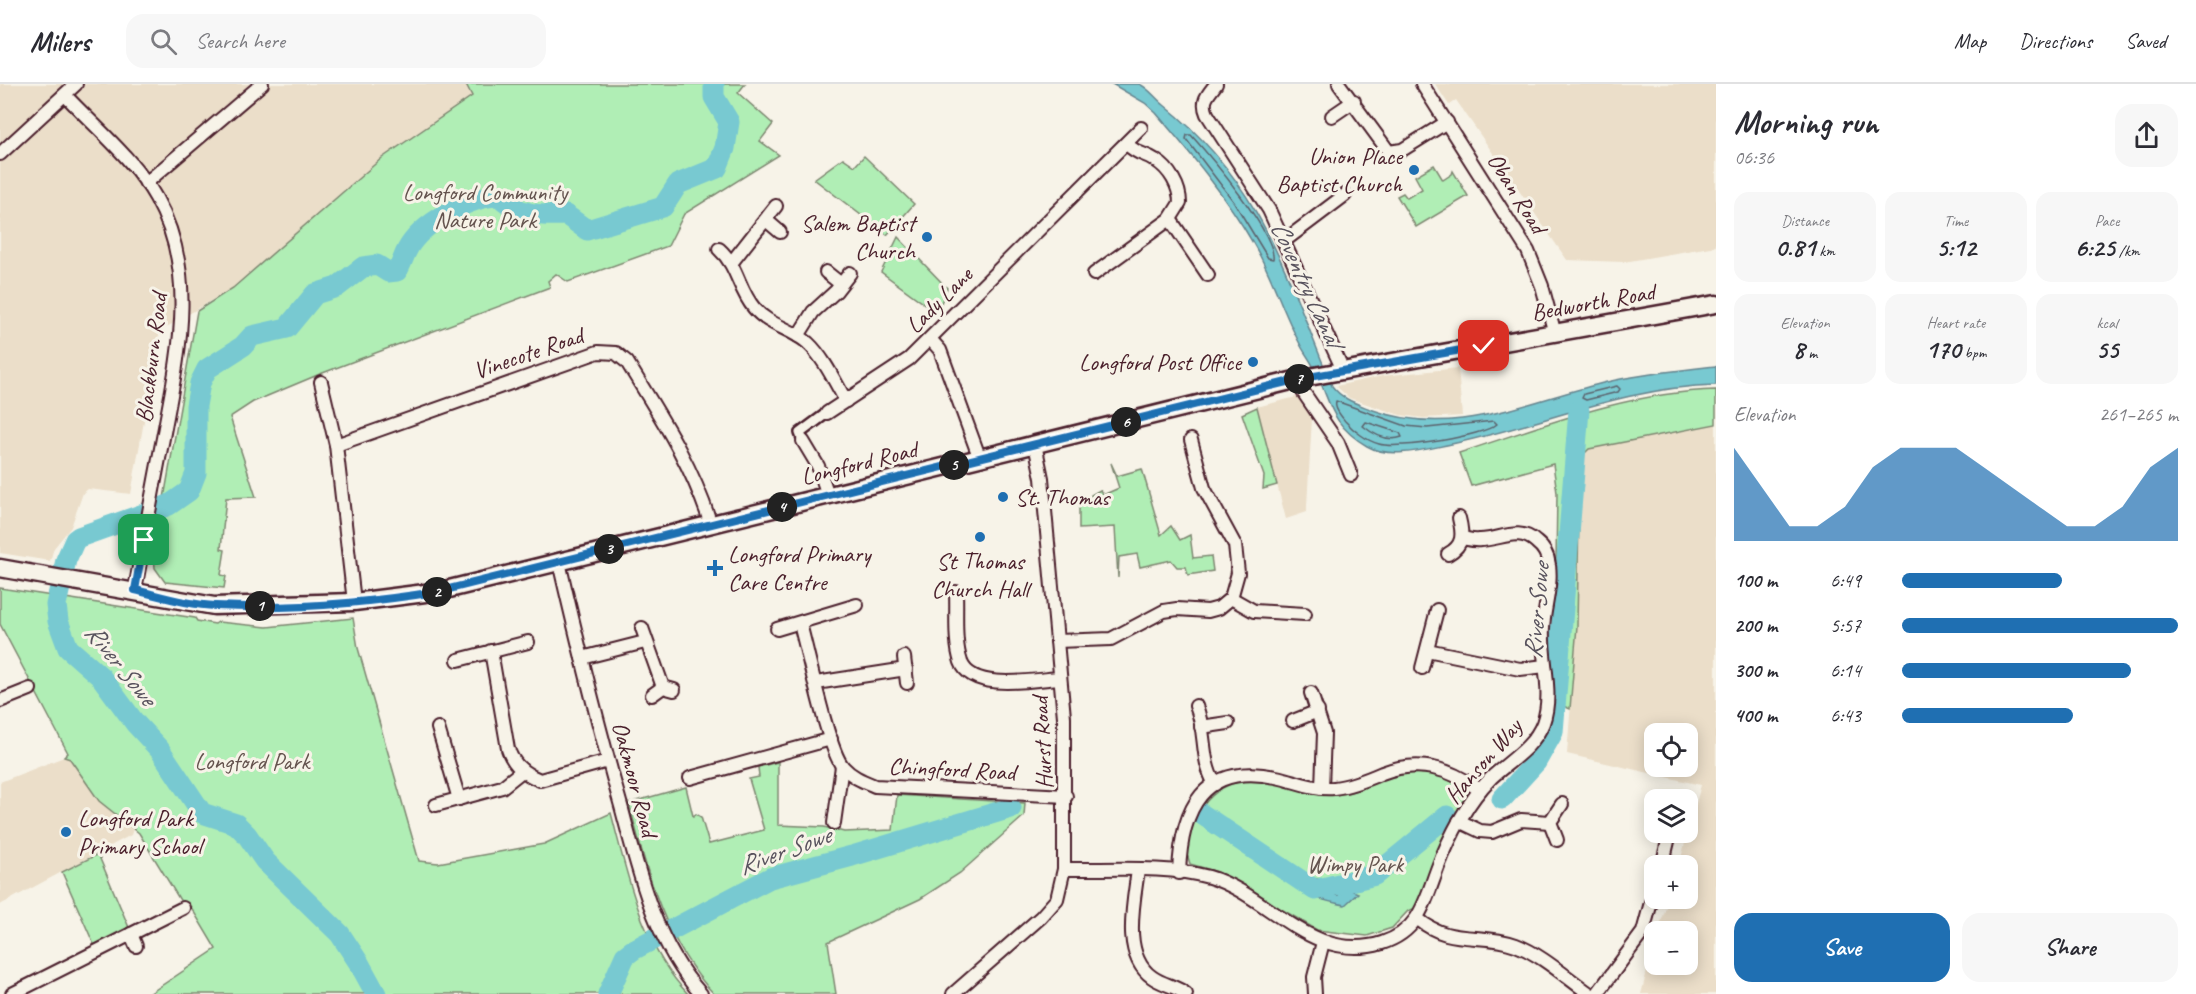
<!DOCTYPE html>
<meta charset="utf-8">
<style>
body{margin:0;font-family:Caveat,sans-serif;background:#f7f7f7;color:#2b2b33;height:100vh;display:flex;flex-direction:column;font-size:22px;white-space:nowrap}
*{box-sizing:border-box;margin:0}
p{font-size:20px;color:#7c7c81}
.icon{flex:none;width:33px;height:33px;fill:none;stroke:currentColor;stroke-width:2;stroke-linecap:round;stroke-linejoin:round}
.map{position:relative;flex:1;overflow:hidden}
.details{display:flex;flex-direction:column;background:#fff;width:480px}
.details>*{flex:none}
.buttons{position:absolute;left:1644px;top:639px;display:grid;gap:12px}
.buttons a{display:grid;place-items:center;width:54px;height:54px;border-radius:12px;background:#fff;box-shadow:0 3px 15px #0003;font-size:30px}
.pin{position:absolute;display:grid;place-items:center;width:51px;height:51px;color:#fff;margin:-26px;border-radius:12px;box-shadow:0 3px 9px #0006}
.km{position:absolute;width:30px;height:30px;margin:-15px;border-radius:50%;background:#222;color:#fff;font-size:16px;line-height:30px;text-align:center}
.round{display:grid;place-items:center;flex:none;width:63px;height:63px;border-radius:18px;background:#f7f7f7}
.headline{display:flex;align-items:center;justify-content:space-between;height:102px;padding:0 18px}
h1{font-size:33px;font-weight:700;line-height:45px}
.stats{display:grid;grid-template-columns:repeat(3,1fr);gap:9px;height:102px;padding:6px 18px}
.stats div{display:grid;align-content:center;border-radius:15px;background:#f7f7f7;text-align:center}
.stats b{font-size:26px;font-weight:700}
.stats small{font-size:16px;font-weight:400}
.stats p{font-size:16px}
.chart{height:168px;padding:12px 18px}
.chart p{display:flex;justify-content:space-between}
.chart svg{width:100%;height:108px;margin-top:6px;fill:#1f6fb2;opacity:.7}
.cta{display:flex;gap:12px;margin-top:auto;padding:12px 18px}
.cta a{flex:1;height:69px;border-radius:18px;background:#1f6fb2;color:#fff;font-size:24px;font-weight:700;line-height:69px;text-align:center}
.cta a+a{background:#f7f7f7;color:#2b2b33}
ul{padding:0 18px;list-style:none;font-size:20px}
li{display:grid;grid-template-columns:96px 72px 1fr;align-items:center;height:45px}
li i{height:15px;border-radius:8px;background:#1f6fb2}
header{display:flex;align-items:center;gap:36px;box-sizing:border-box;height:84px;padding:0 30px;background:#fff;border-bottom:2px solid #e1e1e2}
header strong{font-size:28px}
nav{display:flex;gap:33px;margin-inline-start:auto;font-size:21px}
.search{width:420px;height:54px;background:#f7f7f7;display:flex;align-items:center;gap:15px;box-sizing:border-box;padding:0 21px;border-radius:18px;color:#7c7c81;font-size:22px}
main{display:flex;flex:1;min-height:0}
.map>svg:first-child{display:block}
.built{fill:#ebdec9;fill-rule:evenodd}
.green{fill:#b0eeb5;stroke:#7d8670;stroke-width:1.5}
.water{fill:#78c9d1;stroke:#66858f;stroke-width:1.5}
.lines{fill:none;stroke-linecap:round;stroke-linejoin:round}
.shore{stroke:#5c636d;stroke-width:1.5}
.river{stroke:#78c9d1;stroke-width:21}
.pedestrian-casing{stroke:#4a1f2b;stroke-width:14}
.minor-casing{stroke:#4a1f2b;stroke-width:16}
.secondary-casing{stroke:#4a1f2b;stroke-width:21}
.pedestrian{stroke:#f7f3e8;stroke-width:9}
.minor{stroke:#f7f3e8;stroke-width:12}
.secondary{stroke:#f7f3e8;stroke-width:16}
.route-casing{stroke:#fff;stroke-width:12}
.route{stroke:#1f6fb2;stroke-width:8}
.poi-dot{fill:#1f6fb2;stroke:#f7f3e8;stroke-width:2}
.labels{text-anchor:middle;stroke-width:6;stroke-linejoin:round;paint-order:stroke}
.poi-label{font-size:24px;fill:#4a1f2b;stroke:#f7f3e8;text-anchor:end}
.park-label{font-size:24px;fill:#64534e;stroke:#f7f3e8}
.street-label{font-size:24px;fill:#4a1f2b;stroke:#f7f3e8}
.water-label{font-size:26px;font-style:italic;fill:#58525d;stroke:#f7f3e8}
</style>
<header>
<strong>Milers</strong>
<div class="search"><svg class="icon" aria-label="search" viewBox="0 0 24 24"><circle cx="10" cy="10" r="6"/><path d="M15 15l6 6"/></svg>Search here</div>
<nav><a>Map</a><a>Directions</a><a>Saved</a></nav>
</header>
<main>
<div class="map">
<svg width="1716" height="910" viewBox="0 0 1716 910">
<rect width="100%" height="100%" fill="#f7f3e8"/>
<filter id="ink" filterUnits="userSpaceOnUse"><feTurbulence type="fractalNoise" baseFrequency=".0167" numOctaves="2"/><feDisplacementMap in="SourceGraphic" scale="12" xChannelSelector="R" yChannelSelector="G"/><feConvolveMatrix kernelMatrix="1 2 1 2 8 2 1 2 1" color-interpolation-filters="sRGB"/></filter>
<g filter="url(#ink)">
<g class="built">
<path d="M0,0H466L473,12L382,74L233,204L160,247L131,410L88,405L83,409L71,443L54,464L50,477L0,469Z"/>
<path d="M1435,0H1716V162L1624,178L1567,176L1456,16L1449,21Z"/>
<path d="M1458,284L1462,332L1423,334L1400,331L1349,314L1336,302L1382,292Z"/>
<path d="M1300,312L1306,316L1312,334L1307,422V428L1286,435L1257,323Z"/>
<path d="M1716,340V910H1641L1654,860V880H1688V848L1658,847L1669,815L1688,814V782L1679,781L1701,701L1567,670L1577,542L1580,374L1589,365ZM1654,650H1688V682H1654Z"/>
<path d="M64,673L70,674L99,717L133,745L131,751L0,821V698Z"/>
</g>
<g class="green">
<path d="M466,0H745L738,9L773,40L760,57L779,71L684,130L668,162L568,198L556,190L548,197L550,203L320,290L253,318L230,333L256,413L226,414L221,465L225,466L221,491L226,492L224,504L165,498L155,484L154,471L197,227L233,204L382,74L472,12Z"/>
<path d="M864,72L914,120L887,151L814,95L843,74L855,82Z"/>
<path d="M1434,81L1443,96L1452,90L1453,87L1468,112L1416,143L1397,112L1403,109L1407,114L1422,105L1415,92Z"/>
<path d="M898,153L947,204L937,229L881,188Z"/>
<path d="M1716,306V340L1589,365L1580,374L1577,542L1570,625L1554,618L1557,409L1553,380L1471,402L1459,369C1542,342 1628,308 1716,306Z"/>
<path d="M1257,323L1277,401L1263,405L1264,392L1242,330Z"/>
<path d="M1111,379L1117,392L1142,385L1161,451L1171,442L1180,456L1190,451L1193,474L1211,472L1213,487L1188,491L1186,483H1177L1171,476L1140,483L1137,470L1119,473L1118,494L1115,443L1079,445V421L1091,417V411L1100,406L1103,411L1119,404Z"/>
<path d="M0,504L195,534L197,537L215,540L218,538L267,543L353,534L358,564L419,777L438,779L544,760L611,729C628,793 641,861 688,910H149L216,865L191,823L181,818L139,749L99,717L70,675L64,673L68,669L0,540Z"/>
<path d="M778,678V741L824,743L844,748L893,746L897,711L1025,719L1024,732L960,789L920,815L828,858L836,910H714C664,857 647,788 629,719L686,703L693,732L696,730L701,733L709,760L764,746L749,695L759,693L758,683Z"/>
<path d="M1414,688C1435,688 1452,694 1467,710L1416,824L1408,827L1392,844L1367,852L1317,846L1218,788L1190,780L1188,773H1184C1191,729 1213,692 1262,697C1288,699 1312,710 1339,710C1355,710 1372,698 1387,694C1396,692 1405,690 1414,688Z"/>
<path d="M98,770L130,846L95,863L62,788Z"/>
</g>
<g class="water">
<path d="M1112,0C1119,0 1132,0 1139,0C1148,3 1156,15 1164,21C1262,99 1286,191 1332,302C1342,315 1355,319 1370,325C1454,356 1526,317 1607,298C1642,290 1680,286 1716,282V301C1622,303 1538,343 1447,361C1423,366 1389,375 1367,362C1328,339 1331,316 1313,282C1309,274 1303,267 1299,258C1282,226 1272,191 1253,159C1226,112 1191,70 1156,29L1145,19Z"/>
<path d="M1293,790L1327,797L1358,809L1345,821C1317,815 1308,815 1293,790Z"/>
</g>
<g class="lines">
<g class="shore">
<path d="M1187,51H1191C1209,71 1277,151 1273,175L1268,174L1234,118L1186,55Z"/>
<path d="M1617,302L1620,305L1618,308L1586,316L1582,314L1584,310Z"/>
<path d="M1336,317L1406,342L1427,344L1494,337L1497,340C1484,352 1398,366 1379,360C1367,357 1353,346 1345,337C1340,331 1334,324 1336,317Z"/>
<path d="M1366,338L1400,349L1402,353C1388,358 1374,351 1363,342Z"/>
<path d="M1315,800L1336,807L1338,811L1319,810L1311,804Z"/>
</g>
<g class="river">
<path d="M1502,715L1536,678L1553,648L1579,326"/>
<path d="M1200,729L1315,806L1375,791L1447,732"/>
<path d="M376,910L359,879L340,850L265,777L247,751L236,740L202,729L160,666L135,639L101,593L68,564L58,537L56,521L66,476L75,456L79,453L169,421L189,407L196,389V322L200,299L207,285L243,262L252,252L287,244L315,210L337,203L363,183L377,181L388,188L397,187C402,180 403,173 407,166C420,140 471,112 499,112C520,132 539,132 566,131L587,146L663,123L678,100L717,84L725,64L729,38L714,13V0"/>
<path d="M608,910L625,872L633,866L770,794L852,772L1011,724"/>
</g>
<g class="pedestrian-casing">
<path id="pedestrian" d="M803,357L800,349L827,329"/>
</g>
<g class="minor-casing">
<g id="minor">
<path d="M1216,0C1208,11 1201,16 1207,30L1269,126L1343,286"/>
<path d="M1339,0L1389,68L1402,66L1447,38"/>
<path d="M1422,0L1528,167L1542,202L1555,250"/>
<path d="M65,11C95,43 134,75 156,114C199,190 178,273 163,354C153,405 144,455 135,506"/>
<path d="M1332,32L1354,17"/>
<path d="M0,70L76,0"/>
<path d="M146,99L262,0"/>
<path d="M1170,135L1208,191"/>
<path d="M766,136L780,148"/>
<path d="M1284,157L1345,111"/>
<path d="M719,165C738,182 738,205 754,224C769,242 791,244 808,259C824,274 835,298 846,317"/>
<path d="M732,178L776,122"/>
<path d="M826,188L841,200"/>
<path d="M1094,190L1170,135L1180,119C1180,103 1170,85 1155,76C1143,68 1139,72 1127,60"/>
<path d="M798,252L813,228L836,207L850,189"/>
<path d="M931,256L940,266L980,375"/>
<path d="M1295,296L1338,359L1351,391"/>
<path d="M321,298L336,361L354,518"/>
<path d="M827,329L909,275L1141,44"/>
<path d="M803,357L818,382L828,411"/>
<path d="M336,361L598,268L616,269L627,278C660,332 692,380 711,441"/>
<path d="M1448,470C1464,461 1463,450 1459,434"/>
<path d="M559,478C578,560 598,641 621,722C639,789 654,857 701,910"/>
<path d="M956,508C957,530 954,557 961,578C972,608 1033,596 1059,594"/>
<path d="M1231,514L1254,527L1305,530"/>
<path d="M800,540C808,568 828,666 843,683C852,693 863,697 875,702L1066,712"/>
<path d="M642,544L663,603"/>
<path d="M777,545L857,521"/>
<path d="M1057,557L1111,555L1164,527L1177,525L1208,527L1219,524L1231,514L1238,489L1235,461L1204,404L1191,356"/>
<path d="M1427,566L1520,585L1545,582"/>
<path d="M491,567L508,665C513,681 524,690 540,696L608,677"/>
<path d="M904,573L907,599"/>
<path d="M582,574L645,558"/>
<path d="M458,576L528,558"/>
<path d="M1422,584L1437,526"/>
<path d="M816,599L906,585"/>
<path d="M1311,609L1324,649L1322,704"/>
<path d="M652,611L663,603L674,606"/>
<path d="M0,617L30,605"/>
<path d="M1196,622C1207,648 1200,675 1215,700"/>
<path d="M1293,637L1318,627"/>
<path d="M1201,643L1228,639"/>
<path d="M438,644L459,715"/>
<path d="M690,694L831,655"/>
<path d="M436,721L502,703L522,687"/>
<path d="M1459,737L1480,747L1492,748L1521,736L1550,738"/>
<path d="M834,739L842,682"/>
<path d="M1557,756L1550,738L1562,720"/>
<path d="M1662,782L1670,749"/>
<path d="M1064,785C1109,786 1166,781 1209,793C1268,810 1312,881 1382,859C1420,847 1425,817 1438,783C1444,767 1452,750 1461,734C1469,720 1479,706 1491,694C1508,678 1534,663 1543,639C1554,608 1541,576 1543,544C1544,524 1552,502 1549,481C1548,472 1544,464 1536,458C1519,442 1500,456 1480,456C1474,457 1468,455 1462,454"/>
<path d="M1138,786C1134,818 1121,871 1152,893C1163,901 1176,902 1186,910"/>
<path d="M1179,789C1181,725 1203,678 1276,693C1296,697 1314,706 1334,704C1351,702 1366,696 1382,689C1419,675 1449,684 1480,706"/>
<path d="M1418,835C1450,862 1480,848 1516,861C1542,871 1567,894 1590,910"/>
<path d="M131,850L136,862"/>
<path d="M12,910L183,824"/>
<path d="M953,910L1041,833L1057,815L1064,785V633L1042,394L1035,360"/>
<path d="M1315,910L1314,893L1323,858"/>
<path d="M1597,910L1643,848L1654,807"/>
</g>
</g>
<g class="secondary-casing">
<path id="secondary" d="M0,484L214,522L354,518L441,507L1303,294L1716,220"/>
</g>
<use href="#pedestrian" class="pedestrian"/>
<use href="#minor" class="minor"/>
<use href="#secondary" class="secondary"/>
</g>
</g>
<g class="lines" filter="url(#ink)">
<g class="route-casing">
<path id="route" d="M144,456L135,506C161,512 189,521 216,522C290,526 368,519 441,507L1303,294L1484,262"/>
</g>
<use href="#route" class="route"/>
</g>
<g class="poi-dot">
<circle cx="1414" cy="86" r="6"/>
<circle cx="927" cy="153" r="6"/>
<circle cx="1253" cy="278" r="6"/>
<circle cx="1003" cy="413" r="6"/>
<circle cx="980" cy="453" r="6"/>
<path d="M712 475h6v6h6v6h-6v6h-6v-6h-6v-6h6z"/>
<circle cx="66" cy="748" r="6"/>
</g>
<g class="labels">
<g class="poi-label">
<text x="1402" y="80">Union Place<tspan x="1402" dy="28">Baptist Church</tspan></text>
<text x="915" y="147">Salem Baptist<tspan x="915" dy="28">Church</tspan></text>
<text x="1241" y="286">Longford Post Office</text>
<text x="1015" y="421" text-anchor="start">St. Thomas</text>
<text x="728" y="478" text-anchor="start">Longford Primary<tspan x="728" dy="28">Care Centre</tspan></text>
<text x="980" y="485" text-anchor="middle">St Thomas<tspan x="980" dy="28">Church Hall</tspan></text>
<text x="78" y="742" text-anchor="start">Longford Park<tspan x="78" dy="28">Primary School</tspan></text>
</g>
<g class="park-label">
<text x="485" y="116">Longford Community<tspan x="485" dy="28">Nature Park</tspan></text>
<text x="252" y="685">Longford Park</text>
<text x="1355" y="788">Wimpy Park</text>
</g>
<g class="street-label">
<text transform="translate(1517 109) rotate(58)" y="8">Oban Road</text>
<text transform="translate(939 216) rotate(-45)" y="8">Lady Lane</text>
<text transform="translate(1593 218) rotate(-10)" y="8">Bedworth Road</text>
<text transform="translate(528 269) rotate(-19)" y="8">Vinecote Road</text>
<text transform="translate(151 274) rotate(-83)" y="8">Blackburn Road</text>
<text transform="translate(859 379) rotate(-14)" y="8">Longford Road</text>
<text transform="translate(1042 659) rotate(-93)" y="8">Hurst Road</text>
<text transform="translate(1483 677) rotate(-49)" y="8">Hanson Way</text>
<text transform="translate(952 685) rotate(3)" y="8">Chingford Road</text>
<text transform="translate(635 695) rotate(75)" y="8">Oakmoor Road</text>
</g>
<g class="water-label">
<text transform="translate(1307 199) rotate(65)" y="9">Coventry Canal</text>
<text transform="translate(1536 527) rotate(-85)" y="9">River Sowe</text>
<text transform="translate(121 580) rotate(51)" y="9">River Sowe</text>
<text transform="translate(784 766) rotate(-20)" y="9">River Sowe</text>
</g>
</g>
</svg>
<div class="buttons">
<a><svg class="icon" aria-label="locate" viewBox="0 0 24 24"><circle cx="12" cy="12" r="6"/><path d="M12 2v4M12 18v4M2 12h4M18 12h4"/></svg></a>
<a><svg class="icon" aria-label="layers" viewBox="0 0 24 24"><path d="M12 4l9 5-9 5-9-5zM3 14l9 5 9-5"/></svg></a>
<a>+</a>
<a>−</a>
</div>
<div class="pin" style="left:144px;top:456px;background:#1e9e55"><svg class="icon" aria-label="arrive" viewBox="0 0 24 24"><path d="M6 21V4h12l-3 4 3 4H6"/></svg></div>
<div class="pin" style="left:1484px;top:262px;background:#d93025"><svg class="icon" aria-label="check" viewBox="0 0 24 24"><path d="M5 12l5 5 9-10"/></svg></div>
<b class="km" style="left:260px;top:522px">1</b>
<b class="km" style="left:437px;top:508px">2</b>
<b class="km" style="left:609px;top:465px">3</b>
<b class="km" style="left:782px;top:423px">4</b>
<b class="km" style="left:954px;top:381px">5</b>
<b class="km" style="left:1126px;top:338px">6</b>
<b class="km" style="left:1299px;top:295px">7</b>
</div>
<section class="details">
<div class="headline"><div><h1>Morning run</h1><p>06:36</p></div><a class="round"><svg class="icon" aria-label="share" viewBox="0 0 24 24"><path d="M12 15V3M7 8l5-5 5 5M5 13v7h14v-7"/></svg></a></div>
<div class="stats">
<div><p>Distance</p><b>0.81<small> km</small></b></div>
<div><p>Time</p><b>5:12</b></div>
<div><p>Pace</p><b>6:25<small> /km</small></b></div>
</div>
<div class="stats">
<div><p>Elevation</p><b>8<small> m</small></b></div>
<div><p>Heart rate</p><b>170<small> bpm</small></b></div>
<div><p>kcal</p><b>55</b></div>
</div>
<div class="chart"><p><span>Elevation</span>261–265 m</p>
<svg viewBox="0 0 160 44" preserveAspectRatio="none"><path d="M0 44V6L10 22L20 38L30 38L40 30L50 14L60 6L70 6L80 6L90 14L100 22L110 30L120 38L130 38L140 30L150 14L160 6V44z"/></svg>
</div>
<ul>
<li><b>100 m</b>6:49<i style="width:58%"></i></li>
<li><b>200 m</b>5:57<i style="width:100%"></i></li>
<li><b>300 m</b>6:14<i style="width:83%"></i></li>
<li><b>400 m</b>6:43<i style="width:62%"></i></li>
</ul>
<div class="cta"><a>Save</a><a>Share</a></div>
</section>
</main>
